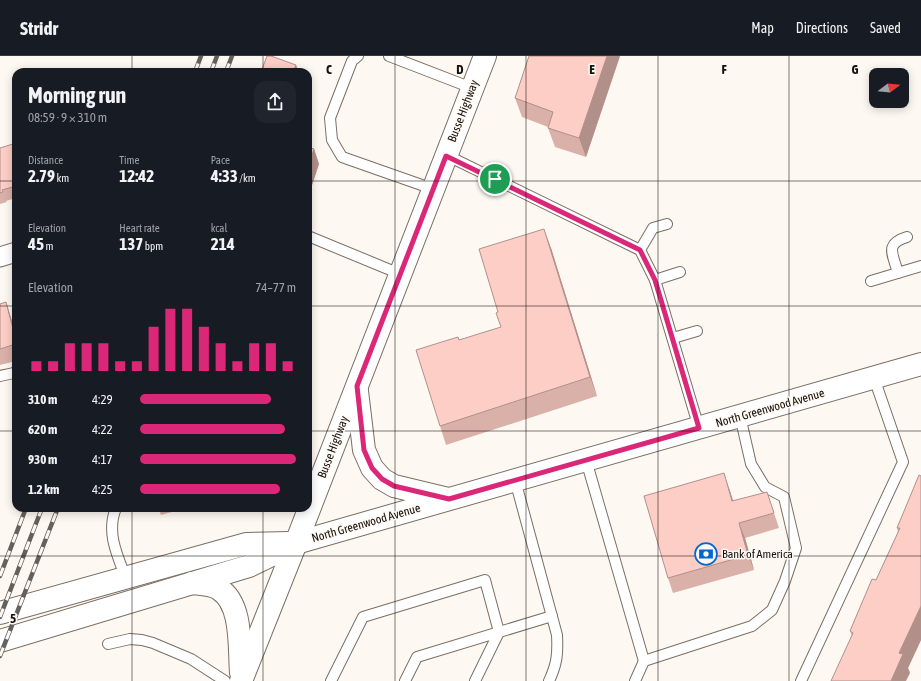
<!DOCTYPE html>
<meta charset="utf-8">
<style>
body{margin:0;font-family:"Asap Condensed",sans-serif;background:#20242c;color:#f1f3f6;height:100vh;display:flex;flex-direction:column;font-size:15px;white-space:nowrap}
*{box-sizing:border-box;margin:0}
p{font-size:13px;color:#9ea1a6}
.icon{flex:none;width:22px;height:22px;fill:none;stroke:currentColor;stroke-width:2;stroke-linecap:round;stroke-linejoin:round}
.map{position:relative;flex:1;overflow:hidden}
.side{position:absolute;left:12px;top:12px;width:300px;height:444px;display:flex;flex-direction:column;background:#171b24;border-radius:12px;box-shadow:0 2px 10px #0003}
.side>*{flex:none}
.needle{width:26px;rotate:74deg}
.tools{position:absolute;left:869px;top:12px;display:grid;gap:8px}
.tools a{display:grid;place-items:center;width:40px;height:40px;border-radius:8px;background:#171b24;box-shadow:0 2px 10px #0003;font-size:20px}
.pin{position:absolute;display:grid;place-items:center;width:34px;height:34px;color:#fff;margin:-17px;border:2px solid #fff;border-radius:50%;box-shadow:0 1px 4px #0007}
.round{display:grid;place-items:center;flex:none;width:42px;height:42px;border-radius:12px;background:#20242c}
.overview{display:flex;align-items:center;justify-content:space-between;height:68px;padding:0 16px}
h1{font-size:22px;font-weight:700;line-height:30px}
.metrics{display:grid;grid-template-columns:repeat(3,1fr);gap:6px;height:68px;padding:4px 16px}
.metrics div{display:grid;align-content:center}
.metrics b{font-size:17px;font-weight:700}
.metrics small{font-size:11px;font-weight:400}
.metrics p{font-size:11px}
.chart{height:112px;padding:8px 16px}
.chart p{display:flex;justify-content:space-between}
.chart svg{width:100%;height:72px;margin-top:4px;stroke:#db2777;stroke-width:6}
ul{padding:0 16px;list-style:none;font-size:13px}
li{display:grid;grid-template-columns:64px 48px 1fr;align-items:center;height:30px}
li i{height:10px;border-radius:5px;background:#db2777}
header{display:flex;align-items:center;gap:24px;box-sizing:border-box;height:56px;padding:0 20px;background:#171b24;border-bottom:1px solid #363941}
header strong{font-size:19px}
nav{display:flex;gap:22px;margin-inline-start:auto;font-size:14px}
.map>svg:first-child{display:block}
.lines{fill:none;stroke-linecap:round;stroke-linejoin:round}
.lane-casing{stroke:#7b6f64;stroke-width:12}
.street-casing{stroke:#7b6f64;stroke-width:21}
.secondary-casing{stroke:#7b6f64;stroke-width:24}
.lane{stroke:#fff;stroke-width:10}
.street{stroke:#fff;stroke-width:19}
.secondary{stroke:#fff;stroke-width:22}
.rail-casing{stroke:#65605c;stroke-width:4.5}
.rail{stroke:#fef8f3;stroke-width:3;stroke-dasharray:9;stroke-linecap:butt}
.wall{fill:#dab1a9}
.shaded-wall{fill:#b1908a}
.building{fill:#fdcec5;stroke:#b1908a}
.route-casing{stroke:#fff;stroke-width:8}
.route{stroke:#db2777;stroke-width:5}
.grid{fill:none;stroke:#15110d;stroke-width:1;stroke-opacity:0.55}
.labels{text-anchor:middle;stroke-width:3;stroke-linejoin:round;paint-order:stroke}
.street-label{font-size:12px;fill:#15110d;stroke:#fef8f3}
.poi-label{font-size:12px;fill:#15110d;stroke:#fef8f3;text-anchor:start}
.grid-label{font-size:13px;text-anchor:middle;font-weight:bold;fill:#15110d;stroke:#fef8f3;stroke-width:3;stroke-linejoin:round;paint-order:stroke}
</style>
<header>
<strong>Stridr</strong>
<nav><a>Map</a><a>Directions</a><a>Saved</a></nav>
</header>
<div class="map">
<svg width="921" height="625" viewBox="0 0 921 625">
<rect width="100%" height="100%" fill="#fef8f3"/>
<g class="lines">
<g class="lane-casing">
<g id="lane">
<path d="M358,0L352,5L330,62L332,84L342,101L433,133"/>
<path d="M389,0L472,32"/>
<path d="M446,99L640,194L655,224L699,372"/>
<path d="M308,180L400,218"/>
<path d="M640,194L653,172L667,168"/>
<path d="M898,217C893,198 884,188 907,181"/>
<path d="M655,224L680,216"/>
<path d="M871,225L921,210"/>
<path d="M673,282L697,275"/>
<path d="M0,320L14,317L16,315"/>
<path d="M586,404L644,605L752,570L772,554L785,525L796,492L784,441L765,431L751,408L740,360"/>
<path d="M515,424L557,579C558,598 557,608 549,625"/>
<path d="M116,452C106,476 117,499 126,522"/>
<path d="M108,588L130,583L142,584L153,587L191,603L225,625"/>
<path d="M331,625L363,561L485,524L499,576L475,625"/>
<path d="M405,625L417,601L552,560"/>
<path d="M635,625L644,605"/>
<path d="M801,625L903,406L874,322"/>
</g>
</g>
<g class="street-casing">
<path id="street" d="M0,201L16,196"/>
</g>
<g class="secondary-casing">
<g id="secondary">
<path d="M357,335L364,394L372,412L382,423L394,430L448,443"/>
<path d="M192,527C200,528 212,528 219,533C243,548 239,591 241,617"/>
<path d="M0,557L246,488L289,487"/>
<path d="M0,585L249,510L296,487L921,308"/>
<path d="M241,625L296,487L485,0"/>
</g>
</g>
<use href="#lane" class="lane"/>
<use href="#street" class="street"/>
<use href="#secondary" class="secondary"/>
<g class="rail-casing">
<g id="rail">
<path d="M195,16L201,0"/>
<path d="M211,16L217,0"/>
<path d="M226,16L232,0"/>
<path d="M0,520L26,452"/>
<path d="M0,561L42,452"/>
<path d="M0,600L58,452"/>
</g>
</g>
<use href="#rail" class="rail"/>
</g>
<g class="wall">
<path d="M620,0L586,101L555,91L548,72V71L522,61L515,42Z"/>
<path d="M16,87V142L6,145L7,146L0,148V92Z"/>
<path d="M308,91L314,93L319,108L310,135L308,134Z"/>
<path d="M551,192L597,340L446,389L440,370L501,271L498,256Z"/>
<path d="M6,246L11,262L16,279V305L0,309V248Z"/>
<path d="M921,420V584L908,612L910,617L852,580L850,575L876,524L898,476L897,472Z"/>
<path d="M729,432L733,445L772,451L779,472L745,482L754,514L673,537L668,522Z"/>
<path d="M158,452H186L161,459Z"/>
</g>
<g class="shaded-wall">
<path d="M607,0H620L586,101L579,82Z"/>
<path d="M296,9L299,16H293Z"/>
<path d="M314,93L319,108L310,135L308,129V110Z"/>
<path d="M544,173L551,192L597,340L590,321Z"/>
<path d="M6,246L11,262L16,279V284Z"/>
<path d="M724,417L729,432L738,460L732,445Z"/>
<path d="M739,467L745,482L754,514L748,499Z"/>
<path d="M921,550V584L908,612L910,617L906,625H891L899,597Z"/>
</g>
<g class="building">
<path d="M267,0H271L296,9L293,16H261Z"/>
<path d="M529,0H607L579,82L548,72L553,56L515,42Z"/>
<path d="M16,87V130L2,134L3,136L0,137V92Z"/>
<path d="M308,91L314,93L308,110Z"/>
<path d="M544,173L590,321L440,370L416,294L458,281L459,284L501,271L496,257L498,256L479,193Z"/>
<path d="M6,246L16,284V288L0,293V248Z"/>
<path d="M724,417L732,445L767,436L774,457L739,467L748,499L668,522L644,440Z"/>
<path d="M919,419L921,420V550L899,597L903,598L891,625H831L853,577L850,575L872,523L876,524L900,472H897Z"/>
</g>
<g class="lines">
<g class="route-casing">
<path id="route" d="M446,100L640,194L655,224L699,372L449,443L394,430L382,423L372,412L364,394L357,330Z"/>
</g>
<use href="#route" class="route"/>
</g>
<path class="grid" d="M132,0V16M263,0V16M395,0V625M526,0V625M658,0V625M789,0V625M0,125H16M308,125H921M0,250H16M308,250H921M0,375H16M308,375H921M132,452V625M263,452V625M0,500H921"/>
<defs>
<g id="bank-ring" transform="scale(1.15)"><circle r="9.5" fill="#fef8f3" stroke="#0467d0" stroke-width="1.5"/><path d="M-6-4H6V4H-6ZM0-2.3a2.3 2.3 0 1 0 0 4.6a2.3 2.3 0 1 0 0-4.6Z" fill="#0467d0"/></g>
</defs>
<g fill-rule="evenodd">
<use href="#bank-ring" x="706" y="498"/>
</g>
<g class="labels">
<g class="street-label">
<text transform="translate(463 55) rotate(-69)" y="4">Busse Highway</text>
<text transform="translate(770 352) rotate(-16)" y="4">North Greenwood Avenue</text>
<text transform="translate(333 391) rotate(-69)" y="4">Busse Highway</text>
<text transform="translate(366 467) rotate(-16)" y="4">North Greenwood Avenue</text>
</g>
<g class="poi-label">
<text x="722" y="502">Bank of America</text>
</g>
</g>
<g class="grid-label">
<text x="329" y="18">C</text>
<text x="460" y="18">D</text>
<text x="592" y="18">E</text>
<text x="724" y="18">F</text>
<text x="855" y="18">G</text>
<text x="13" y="567">5</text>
</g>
</svg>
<div class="tools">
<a><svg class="needle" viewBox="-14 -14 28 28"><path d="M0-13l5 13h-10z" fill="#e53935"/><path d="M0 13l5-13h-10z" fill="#9ea1a6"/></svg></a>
</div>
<div class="pin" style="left:495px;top:123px;background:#1e9e55"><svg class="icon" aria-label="arrive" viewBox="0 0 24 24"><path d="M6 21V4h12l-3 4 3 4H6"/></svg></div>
<section class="side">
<div class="overview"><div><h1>Morning run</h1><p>08:59 · 9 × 310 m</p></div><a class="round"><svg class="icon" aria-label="share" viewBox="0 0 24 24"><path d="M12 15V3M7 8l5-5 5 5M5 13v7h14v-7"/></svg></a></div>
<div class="metrics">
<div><p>Distance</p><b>2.79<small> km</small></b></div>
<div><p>Time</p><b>12:42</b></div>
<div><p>Pace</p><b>4:33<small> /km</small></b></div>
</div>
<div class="metrics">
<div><p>Elevation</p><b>45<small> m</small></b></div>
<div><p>Heart rate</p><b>137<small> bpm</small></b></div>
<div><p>kcal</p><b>214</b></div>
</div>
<div class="chart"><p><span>Elevation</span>74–77 m</p>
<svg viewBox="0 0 160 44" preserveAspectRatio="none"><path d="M5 44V38M15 44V38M25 44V27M35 44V27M45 44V27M55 44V38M65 44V38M75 44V17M85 44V6M95 44V6M105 44V17M115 44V27M125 44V38M135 44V27M145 44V27M155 44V38"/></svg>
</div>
<ul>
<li><b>310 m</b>4:29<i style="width:84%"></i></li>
<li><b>620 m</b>4:22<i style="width:93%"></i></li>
<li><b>930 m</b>4:17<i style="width:100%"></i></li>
<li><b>1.2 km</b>4:25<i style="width:90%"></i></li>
</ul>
</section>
</div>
